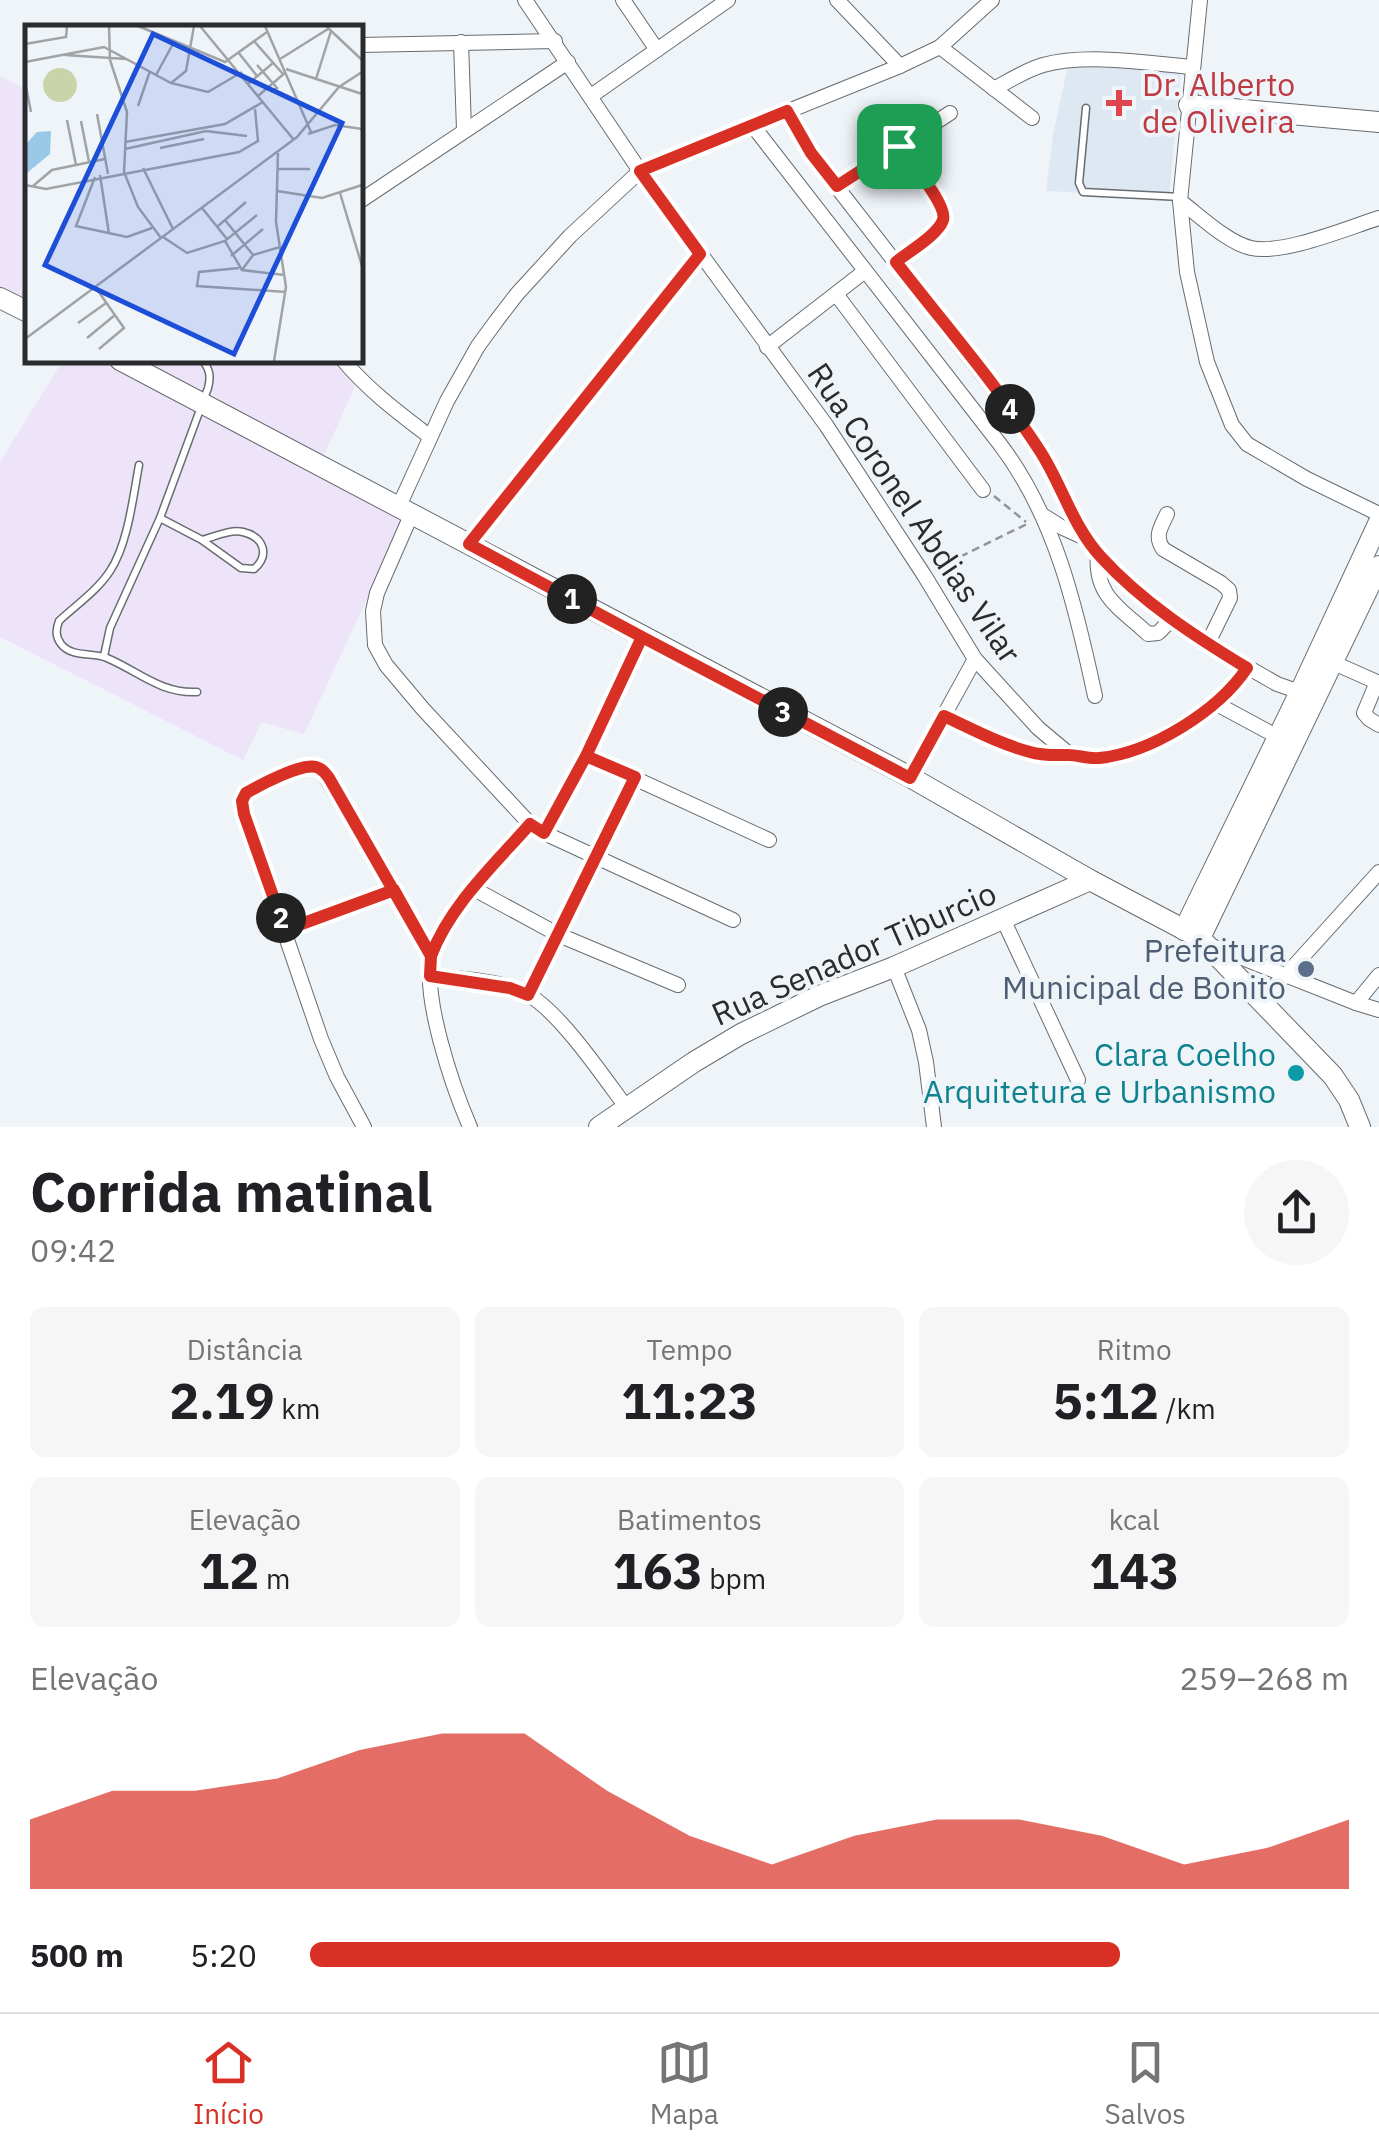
<!DOCTYPE html>
<html lang="pt">
<meta charset="utf-8">
<style>
body{margin:0;font-family:"IBM Plex Sans",sans-serif;background:#f6f6f6;color:#202124;height:100vh;display:flex;flex-direction:column;font-size:38px;white-space:nowrap}
*{box-sizing:border-box;margin:0}
p{font-size:32px;color:#757577}
.icon{flex:none;width:55px;height:55px;fill:none;stroke:currentColor;stroke-width:2;stroke-linecap:round;stroke-linejoin:round}
.map{position:relative;height:1127px;overflow:hidden}
.side{display:flex;flex-direction:column;background:#fff;flex:1}
.side>*{flex:none}
.pin{position:absolute;display:grid;place-items:center;width:85px;height:85px;color:#fff;margin:-42px;border-radius:20px;box-shadow:0 5px 15px #0006}
.km{position:absolute;width:50px;height:50px;margin:-25px;border-radius:50%;background:#222;color:#fff;font-size:28px;line-height:50px;text-align:center}
.round{display:grid;place-items:center;flex:none;width:105px;height:105px;border-radius:52px;background:#f6f6f6}
.summary{display:flex;align-items:center;justify-content:space-between;height:170px;padding:0 30px}
h1{font-size:55px;font-weight:700;line-height:75px}
.figures{display:grid;grid-template-columns:repeat(3,1fr);gap:15px;height:170px;padding:10px 30px}
.figures div{display:grid;align-content:center;border-radius:15px;background:#f6f6f6;text-align:center}
.figures b{font-size:50px;font-weight:700}
.figures small{font-size:28px;font-weight:400}
.figures p{font-size:28px}
.chart{height:280px;padding:20px 30px}
.chart p{display:flex;justify-content:space-between}
.chart svg{width:100%;height:180px;margin-top:10px;fill:#d93025;opacity:.7}
ul{padding:0 30px;list-style:none;font-size:32px}
li{display:grid;grid-template-columns:160px 120px 1fr;align-items:center;height:75px}
li i{height:25px;border-radius:12px;background:#d93025}
.tab-bar{display:flex;justify-content:space-around;align-items:center;height:140px;border-top:2px solid #e0e0e0;background:#fff;font-size:28px;color:#757577}
.tab-bar a{display:grid;justify-items:center;gap:5px}
.tab-bar .selected{color:#d93025}
.map>svg:first-child{display:block}
.industrial{fill:#eee4fa}
.built{fill:#dde8f3}
.lines{fill:none;stroke-linecap:round;stroke-linejoin:round}
.lane-casing{stroke:#676c70;stroke-width:9}
.street-casing{stroke:#676c70;stroke-width:16}
.secondary-casing{stroke:#676c70;stroke-width:22}
.path{stroke:#919498;stroke-width:2.5;stroke-dasharray:8 5;stroke-linecap:butt}
.lane{stroke:#fff;stroke-width:6}
.street{stroke:#fff;stroke-width:14}
.secondary{stroke:#fff;stroke-width:20}
.route-casing{stroke:#fff;stroke-width:20}
.route{stroke:#d93025;stroke-width:12}
.health-dot{fill:#e0444e;stroke:#eff4f9;stroke-width:4}
.service-dot{fill:#5c6f8a;stroke:#eff4f9;stroke-width:4}
.culture-dot{fill:#0f9aa8;stroke:#eff4f9;stroke-width:4}
.labels{text-anchor:middle;stroke-width:8;stroke-linejoin:round;paint-order:stroke}
.health-label{font-size:32px;fill:#be3a42;stroke:#eff4f9;text-anchor:start}
.street-label{font-size:32px;fill:#292b2d;stroke:#eff4f9}
.service-label{font-size:32px;fill:#4e5e75;stroke:#eff4f9;text-anchor:end}
.culture-label{font-size:32px;fill:#0d838f;stroke:#eff4f9;text-anchor:end}
.inset-road{fill:none;stroke:#a0a4a7;stroke-width:2.5}
.view{fill:#1d4ed8;fill-opacity:0.15;stroke:#1d4ed8;stroke-width:5}
.inset-edge{fill:none;stroke:#292b2d;stroke-width:5}
</style>
<div class="map">
<svg width="1379" height="1127" viewBox="0 0 1379 1127">
<rect width="100%" height="100%" fill="#eff4f9"/>
<g class="industrial">
<path d="M0,76L27,90V302L0,287Z"/>
<path d="M63,360H338L359,378L319,466L407,513L304,734L262,722L243,760L0,637V462Z"/>
</g>
<path class="built" d="M1068,66L1181,70L1169,197L1046,191L1053,135Z"/>
<g class="lines">
<g class="lane-casing">
<g id="lane">
<path d="M1086,108L1079,183L1083,192L1181,197"/>
<path d="M139,465C133,497 128,544 110,571C97,591 76,605 59,621C56,629 55,636 61,644C72,658 93,652 107,658C138,671 161,694 197,692"/>
<path d="M160,518L202,540L241,568L254,569C270,555 264,537 243,532C230,529 214,537 202,540"/>
<path d="M104,656L110,628L160,518L208,388C211,377 210,369 202,360"/>
</g>
</g>
<g class="street-casing">
<g id="street">
<path d="M525,0L640,171L826,425L924,575L975,659L1038,728L1069,754L1097,758L1125,752L1153,742L1206,711L1224,696L1247,668"/>
<path d="M623,0L657,50"/>
<path d="M837,0L900,66"/>
<path d="M1200,0L1180,201L1187,272L1207,362L1232,425L1247,444L1307,479L1379,514"/>
<path d="M461,42L464,130"/>
<path d="M360,45L555,41"/>
<path d="M940,47L1032,118"/>
<path d="M994,89C1010,80 1026,70 1043,65C1087,53 1147,63 1192,67"/>
<path d="M591,96L728,0"/>
<path d="M787,111L802,139L822,168L1025,429L1048,463L1087,540L1103,560L1156,606L1216,649L1277,684L1300,692"/>
<path d="M753,126L999,443C1055,516 1076,607 1095,696"/>
<path d="M837,187L950,113"/>
<path d="M360,201L568,62"/>
<path d="M1180,201C1200,216 1228,243 1251,248C1283,255 1347,228 1379,218"/>
<path d="M896,262C908,252 937,235 943,220C948,206 908,159 899,146"/>
<path d="M836,294L983,490"/>
<path d="M767,347L865,271"/>
<path d="M343,360C368,390 399,413 429,436"/>
<path d="M399,506L447,401L478,346L497,320L517,294L570,236L640,171L900,66L940,47L992,0"/>
<path d="M412,513L377,593L373,611L375,645L386,665L423,709L530,824L544,833L733,920"/>
<path d="M1167,514C1161,527 1154,536 1163,549L1221,583L1229,590L1230,598L1208,643"/>
<path d="M1044,516L1063,528L1087,539"/>
<path d="M469,543L700,254"/>
<path d="M1098,554C1094,596 1120,608 1148,634L1158,633L1173,618"/>
<path d="M1325,659L1379,683"/>
<path d="M1377,682L1364,713L1369,719L1379,725"/>
<path d="M1215,703L1278,737"/>
<path d="M944,716C983,734 1025,761 1069,754"/>
<path d="M586,756L769,840"/>
<path d="M910,777L975,659"/>
<path d="M544,833L586,756L642,637"/>
<path d="M474,889L559,935L678,985"/>
<path d="M1003,919L1078,1080"/>
<path d="M285,930L394,889"/>
<path d="M1212,946L1356,1003L1379,1010"/>
<path d="M894,967L919,1030L926,1062L934,1127"/>
<path d="M429,975C458,979 504,980 529,995C561,1014 603,1076 626,1107"/>
<path d="M528,995L598,857L635,777"/>
<path d="M1260,999L1285,976L1379,872"/>
<path d="M1356,1003L1379,975"/>
<path d="M364,1127L337,1077L321,1039L244,814L242,801L246,793C266,782 298,762 321,769L394,889L431,956"/>
<path d="M470,1127C453,1088 421,995 432,954C443,915 503,856 530,824"/>
</g>
</g>
<g class="secondary-casing">
<g id="secondary">
<path d="M1189,105L1379,122"/>
<path d="M0,298L28,312"/>
<path d="M120,360L910,777L1090,880L1200,938L1333,1076L1349,1100L1360,1127"/>
<path d="M1184,930L1300,692L1379,522"/>
<path d="M1200,938L1379,566"/>
<path d="M599,1127L694,1062L741,1034L819,996L894,967L1090,880"/>
</g>
</g>
<g class="path">
<path d="M994,496L1026,522"/>
<path d="M937,568L1029,523"/>
</g>
<use href="#lane" class="lane"/>
<use href="#street" class="street"/>
<use href="#secondary" class="secondary"/>
</g>
<g class="lines">
<g class="route-casing">
<path id="route" d="M899,146L837,186L811,153L787,111L640,171L700,254L469,544L642,637L586,756L544,833L530,824C495,864 450,905 431,956L329,778C325,773 323,769 316,767C301,763 260,785 246,793L242,801L244,814L285,930L394,890L431,956L430,976L510,988L528,995L635,777L586,756L642,637L910,778L944,716C972,729 1000,744 1030,752C1043,756 1054,755 1068,755C1078,755 1088,759 1099,758C1151,753 1218,711 1247,668C1196,637 1142,602 1101,557C1073,527 1062,485 1040,451C997,385 944,324 896,262C908,252 938,235 943,220C948,205 908,159 899,146"/>
</g>
<use href="#route" class="route"/>
</g>
<path class="health-dot" d="M1114 88h10v10h10v10h-10v10h-10v-10h-10v-10h10z"/>
<circle class="service-dot" cx="1306" cy="969" r="10"/>
<circle class="culture-dot" cx="1296" cy="1073" r="10"/>
<g class="labels">
<g class="health-label">
<text x="1142" y="96">Dr. Alberto<tspan x="1142" dy="37">de Oliveira</tspan></text>
</g>
<g class="street-label">
<text transform="translate(914 513) rotate(56)" y="11">Rua Coronel Abdias Vilar</text>
<text transform="translate(854 954) rotate(-24)" y="11">Rua Senador Tiburcio</text>
</g>
<g class="service-label">
<text x="1286" y="962">Prefeitura<tspan x="1286" dy="37">Municipal de Bonito</tspan></text>
</g>
<g class="culture-label">
<text x="1276" y="1066">Clara Coelho<tspan x="1276" dy="37">Arquitetura e Urbanismo</tspan></text>
</g>
</g>
<g transform="translate(25 25)">
<rect width="338" height="338" fill="#eff4f9"/>
<path d="M18 60a17 17 0 1 1 34 0a17 17 0 1 1-34 0Z" fill="#c9d4ab"/>
<path d="M26,106L25,129L2,148L0,120L12,107Z" fill="#99c9e6"/>
<path class="inset-road" d="M84,1L85,35L102,87L99,147L113,182L136,213M113,1L200,37L242,7M175,1L269,115M240,1L286,107M302,2L337,35M229,16L258,49M0,19L41,12L42,1M213,27L232,51M40,30L101,34M255,34L303,4M0,37L79,22L146,58L183,67L217,47M232,40L252,63L246,67M261,44L337,69M131,50L149,17M291,54L306,6M0,57L6,87M146,58L161,46L169,1M223,59L248,38M233,71L261,47M113,81L125,46M72,89L83,149M42,95L51,140M56,96L64,137M283,109L310,100L337,104M100,117L200,99L238,77M135,123L179,114M100,124L181,106L222,111M118,143L148,204M253,144H285M75,150L84,209M70,152L51,201L102,212L127,203M0,160L21,164L214,127L233,116L230,84M8,161L27,145L80,134M252,166L297,173L337,160M315,168L337,241M177,183L202,214M200,195L228,230M193,201L221,177M138,212L162,228L200,216L232,190M200,216L217,245L260,250M206,231L238,204M214,243L174,247L172,261L261,267M217,245L228,230L255,222M71,263L99,303L74,324M53,298L81,278M62,313L90,290M0,314L272,112L314,62L337,47M249,336L261,262L251,197L253,128"/>
<path class="view" d="M128,9L317,98L209,329L20,240Z"/>
<rect width="338" height="338" class="inset-edge"/>
</g>
</svg>
<div class="pin" style="left:899px;top:146px;background:#1e9e55"><svg class="icon" aria-label="arrive" viewBox="0 0 24 24"><path d="M6 21V4h12l-3 4 3 4H6"/></svg></div>
<b class="km" style="left:572px;top:599px">1</b>
<b class="km" style="left:281px;top:918px">2</b>
<b class="km" style="left:783px;top:712px">3</b>
<b class="km" style="left:1010px;top:409px">4</b>
</div>
<section class="side">
<div class="summary"><div><h1>Corrida matinal</h1><p>09:42</p></div><a class="round"><svg class="icon" aria-label="share" viewBox="0 0 24 24"><path d="M12 15V3M7 8l5-5 5 5M5 13v7h14v-7"/></svg></a></div>
<div class="figures">
<div><p>Distância</p><b>2.19<small> km</small></b></div>
<div><p>Tempo</p><b>11:23</b></div>
<div><p>Ritmo</p><b>5:12<small> /km</small></b></div>
</div>
<div class="figures">
<div><p>Elevação</p><b>12<small> m</small></b></div>
<div><p>Batimentos</p><b>163<small> bpm</small></b></div>
<div><p>kcal</p><b>143</b></div>
</div>
<div class="chart"><p><span>Elevação</span>259–268 m</p>
<svg viewBox="0 0 160 44" preserveAspectRatio="none"><path d="M0 44V27L10 20L20 20L30 17L40 10L50 6L60 6L70 20L80 31L90 38L100 31L110 27L120 27L130 31L140 38L150 34L160 27V44z"/></svg>
</div>
<ul>
<li><b>500 m</b>5:20<i style="width:78%"></i></li>
</ul>
</section>
<nav class="tab-bar">
<a class="selected"><svg class="icon" aria-label="home" viewBox="0 0 24 24"><path d="M3 11l9-7 9 7M6 9v11h12V9"/></svg>Início</a>
<a><svg class="icon" aria-label="map" viewBox="0 0 24 24"><path d="M3 6l6-2 6 2 6-2v14l-6 2-6-2-6 2zM9 4v14M15 6v14"/></svg>Mapa</a>
<a><svg class="icon" aria-label="saved" viewBox="0 0 24 24"><path d="M7 4h10v16l-5-4-5 4z"/></svg>Salvos</a>
</nav>
